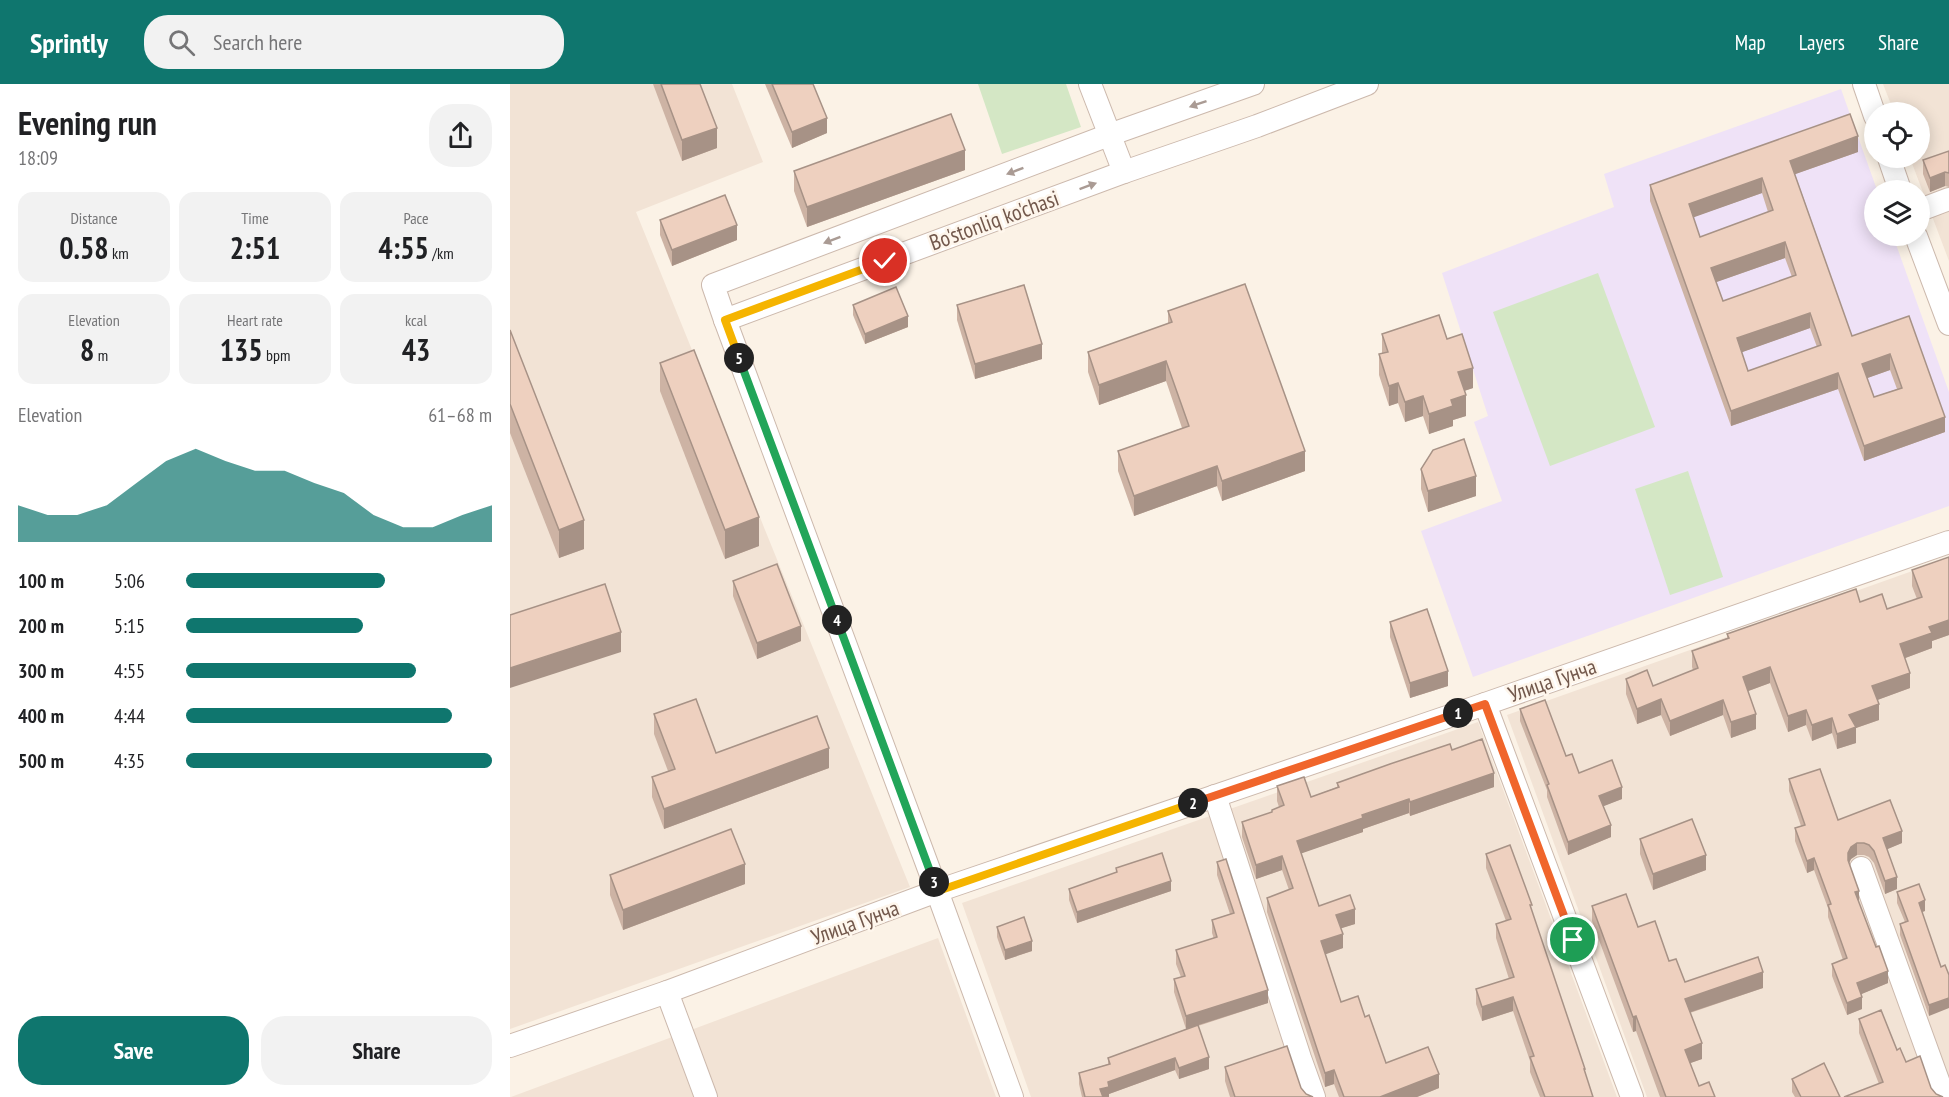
<!DOCTYPE html>
<meta charset="utf-8">
<style>
body{margin:0;font-family:"PT Sans Narrow",sans-serif;background:#f2f2f2;color:#202124;height:100vh;display:flex;flex-direction:column;font-size:22px;white-space:nowrap}
*{box-sizing:border-box;margin:0}
p{font-size:20px;color:#757577}
.icon{flex:none;width:33px;height:33px;fill:none;stroke:currentColor;stroke-width:2;stroke-linecap:round;stroke-linejoin:round}
.map{position:relative;flex:1;overflow:hidden}
.drawer{display:flex;flex-direction:column;background:#fff;width:510px}
.drawer>*{flex:none}
.tools{position:absolute;left:1354px;top:18px;display:grid;gap:12px}
.tools a{display:grid;place-items:center;width:66px;height:66px;border-radius:50%;background:#fff;box-shadow:0 3px 15px #0003;font-size:30px}
.pin{position:absolute;display:grid;place-items:center;width:51px;height:51px;color:#fff;margin:-26px;border:3px solid #fff;border-radius:50%;box-shadow:0 2px 6px #0007}
.km{position:absolute;width:30px;height:30px;margin:-15px;border-radius:50%;background:#222;color:#fff;font-size:16px;line-height:30px;text-align:center}
.round{display:grid;place-items:center;flex:none;width:63px;height:63px;border-radius:24px;background:#f2f2f2}
.summary{display:flex;align-items:center;justify-content:space-between;height:102px;padding:0 18px}
h1{font-size:33px;font-weight:800;line-height:45px}
.figures{display:grid;grid-template-columns:repeat(3,1fr);gap:9px;height:102px;padding:6px 18px}
.figures div{display:grid;align-content:center;border-radius:15px;background:#f2f2f2;text-align:center}
.figures b{font-size:30px;font-weight:800}
.figures small{font-size:16px;font-weight:400}
.figures p{font-size:16px}
.chart{height:168px;padding:12px 18px}
.chart p{display:flex;justify-content:space-between}
.chart svg{width:100%;height:108px;margin-top:6px;fill:#0f766e;opacity:.7}
.primary-button{display:flex;gap:12px;margin-top:auto;padding:12px 18px}
.primary-button a{flex:1;height:69px;border-radius:24px;background:#0f766e;color:#fff;font-size:24px;font-weight:800;line-height:69px;text-align:center}
.primary-button a+a{background:#f2f2f2;color:#202124}
ul{padding:0 18px;list-style:none;font-size:20px}
li{display:grid;grid-template-columns:96px 72px 1fr;align-items:center;height:45px}
li i{height:15px;border-radius:8px;background:#0f766e}
header{display:flex;align-items:center;gap:36px;box-sizing:border-box;height:84px;padding:0 30px;background:#0f766e;color:#fff}
header strong{font-size:28px}
nav{display:flex;gap:33px;margin-inline-start:auto;font-size:21px}
.search{width:420px;height:54px;background:#f2f2f2;display:flex;align-items:center;gap:15px;box-sizing:border-box;padding:0 21px;border-radius:24px;color:#757577;font-size:22px}
main{display:flex;flex:1;min-height:0}
.map>svg:first-child{display:block}
.residential{fill:#f2e3d5}
.education{fill:#efe2f7}
.green{fill:#d4e7c5}
.lines{fill:none;stroke-linecap:round;stroke-linejoin:round}
.minor-casing{stroke:#ccb9ad;stroke-width:24}
.minor{stroke:#fff;stroke-width:22}
.wall{fill:#cdb3a4;fill-rule:evenodd}
.shaded-wall{fill:#a79286}
.building{fill:#eed0bf;stroke:#a79286;stroke-width:1.5;fill-rule:evenodd}
.oneway{fill:#aa9b94}
.split-1-casing{stroke:#fff;stroke-width:12}
.split-2-casing{stroke:#fff;stroke-width:12}
.split-3-casing{stroke:#fff;stroke-width:12}
.split-4-casing{stroke:#fff;stroke-width:12}
.split-5-casing{stroke:#fff;stroke-width:12}
.split-6-casing{stroke:#fff;stroke-width:12}
.split-1{stroke:#f0652b;stroke-width:8}
.split-2{stroke:#f0652b;stroke-width:8}
.split-3{stroke:#f5b400;stroke-width:8}
.split-4{stroke:#22a559;stroke-width:8}
.split-5{stroke:#22a559;stroke-width:8}
.split-6{stroke:#f5b400;stroke-width:8}
.labels{text-anchor:middle;stroke-width:5;stroke-linejoin:round;paint-order:stroke}
.street-label{font-size:22px;fill:#72584c;stroke:#fef6ec}
</style>
<header>
<strong>Sprintly</strong>
<div class="search"><svg class="icon" aria-label="search" viewBox="0 0 24 24"><circle cx="10" cy="10" r="6"/><path d="M15 15l6 6"/></svg>Search here</div>
<nav><a>Map</a><a>Layers</a><a>Share</a></nav>
</header>
<main>
<section class="drawer">
<div class="summary"><div><h1>Evening run</h1><p>18:09</p></div><a class="round"><svg class="icon" aria-label="share" viewBox="0 0 24 24"><path d="M12 15V3M7 8l5-5 5 5M5 13v7h14v-7"/></svg></a></div>
<div class="figures">
<div><p>Distance</p><b>0.58<small> km</small></b></div>
<div><p>Time</p><b>2:51</b></div>
<div><p>Pace</p><b>4:55<small> /km</small></b></div>
</div>
<div class="figures">
<div><p>Elevation</p><b>8<small> m</small></b></div>
<div><p>Heart rate</p><b>135<small> bpm</small></b></div>
<div><p>kcal</p><b>43</b></div>
</div>
<div class="chart"><p><span>Elevation</span>61–68 m</p>
<svg viewBox="0 0 160 44" preserveAspectRatio="none"><path d="M0 44V29L10 33L20 33L30 29L40 20L50 11L60 6L70 11L80 15L90 15L100 20L110 24L120 33L130 38L140 38L150 33L160 29V44z"/></svg>
</div>
<ul>
<li><b>100 m</b>5:06<i style="width:65%"></i></li>
<li><b>200 m</b>5:15<i style="width:58%"></i></li>
<li><b>300 m</b>4:55<i style="width:75%"></i></li>
<li><b>400 m</b>4:44<i style="width:87%"></i></li>
<li><b>500 m</b>4:35<i style="width:100%"></i></li>
</ul>
<div class="primary-button"><a>Save</a><a>Share</a></div>
</section>
<div class="map">
<svg width="1439" height="1013" viewBox="0 0 1439 1013">
<rect width="100%" height="100%" fill="#fbf2e6"/>
<g class="residential">
<path d="M0,0H222L253,78L126,128L400,803L0,945Z"/>
<path d="M1373,0H1439V177L1400,74H1410V28H1384Z"/>
<path d="M1439,474V1013H1137L997,631Z"/>
<path d="M968,638L1107,1013H521L452,819Z"/>
<path d="M428,854L486,1013H1Z"/>
</g>
<path class="education" d="M1331,5L1367,106H1365V152H1383L1439,308V422L963,593L911,447L992,417L964,338L978,332L932,189L1104,123L1094,90Z"/>
<g class="green">
<path d="M468,0H556L571,43L492,70Z"/>
<path d="M1088,189L1145,343L1040,382L983,228Z"/>
<path d="M1178,387L1213,493L1160,511L1125,405Z"/>
</g>
<g class="lines">
<g class="minor-casing">
<g id="minor">
<path d="M580,0L614,88"/>
<path d="M743,0L599,51L203,201L215,236L614,88L747,42L857,0"/>
<path d="M1354,0L1365,32"/>
<path d="M1379,74L1390,106"/>
<path d="M1410,126L1439,115"/>
<path d="M1406,152L1439,240"/>
<path d="M215,236L427,807L502,1013"/>
<path d="M975,620L1122,1013"/>
<path d="M705,712L790,974L804,1013"/>
<path d="M1351,784L1434,1013"/>
<path d="M157,908L196,1013"/>
<path d="M0,962L157,908L427,807L975,620L1439,458"/>
</g>
</g>
<use href="#minor" class="minor"/>
</g>
<g class="wall">
<path d="M143,0H190L207,64L172,77Z"/>
<path d="M255,0H303L317,49L282,64Z"/>
<path d="M1439,67V103L1435,102L1420,108L1413,90V76Z"/>
<path d="M1348,68L1285,90L1342,252L1399,232L1435,348L1354,377L1328,305L1221,342L1140,117V101ZM1252,109L1258,128L1190,153L1183,133ZM1275,174L1282,193L1213,217L1206,198ZM1300,244L1307,263L1238,287L1232,268ZM1380,286L1387,305L1364,313L1357,294Z"/>
<path d="M455,86L297,143L284,107V87Z"/>
<path d="M150,136L227,156L162,182L150,151Z"/>
<path d="M343,221L398,243L355,260L343,231Z"/>
<path d="M447,221L532,275L465,295L447,236Z"/>
<path d="M658,227L795,387L712,417L707,402L624,432L608,387V367L672,344L656,297L589,321L578,288V268L658,240Z"/>
<path d="M0,246L74,465L49,474L0,349Z"/>
<path d="M872,250L963,304L954,307L956,332L943,336V342L919,350L913,332L895,338L888,319L879,322L869,291V270H872Z"/>
<path d="M150,279L249,462L215,475L150,307Z"/>
<path d="M911,385L966,412L918,428L911,405Z"/>
<path d="M1439,473V551L1422,557V564L1395,574L1400,604L1367,616L1369,636L1346,644V659L1327,665L1322,649L1302,657L1296,641L1278,648L1260,599L1238,607L1246,645L1221,654L1213,631L1160,652L1151,631L1127,640L1116,610V595L1143,602L1183,586L1182,583V567L1217,554V550L1350,518L1377,525L1407,515L1402,502V486Z"/>
<path d="M223,497L291,557L247,575L223,512Z"/>
<path d="M880,538L938,602L900,614L880,553Z"/>
<path d="M1010,625L1056,672L1069,689L1112,715L1093,722L1101,753L1058,771L1037,713V706L1010,637Z"/>
<path d="M144,630L206,669L319,684L154,745L142,713V693L158,687L144,650Z"/>
<path d="M942,666L984,703L900,732L899,729L853,745V748L791,769L809,822L845,840L831,844L833,864L815,870L831,918L855,933L876,979L929,1004L907,1013H829L824,1000L815,1003L757,828V814L779,806L772,786L746,795L732,753V738L762,728V726L769,723L767,717V702L801,713L827,703V699Z"/>
<path d="M1279,695L1328,736L1392,759L1377,765L1387,805L1375,810L1364,779L1359,773L1354,771H1347L1341,775L1339,779L1349,819L1378,899L1351,910L1352,925L1337,931L1322,892V880L1333,876L1318,833V824L1304,786L1297,789L1285,757V744L1291,742L1279,707Z"/>
<path d="M1130,755L1196,786L1143,806L1130,770Z"/>
<path d="M976,770L1022,828L1083,1013H1030L1020,988V977L1003,927L972,937L966,920V905L999,895L986,854V840L996,837L976,784Z"/>
<path d="M707,778L758,919L688,942L699,985L669,995L665,986L599,1010V1013H572L569,1000V989L598,980V974L676,945L664,908V895L671,893L666,880V866L704,855L702,849V836L720,830L707,791Z"/>
<path d="M606,784L661,807L567,839L559,816V805L606,789Z"/>
<path d="M100,791L235,800L113,846L100,811Z"/>
<path d="M1387,808L1415,827L1412,828L1431,883L1419,932L1390,851V840L1395,838L1387,819Z"/>
<path d="M1082,822L1128,843L1159,877L1175,898L1253,904L1180,929L1192,975L1180,979L1189,1002L1205,1013H1150L1126,947L1123,948L1082,837Z"/>
<path d="M487,843L522,867L495,876L487,853Z"/>
<path d="M1349,935L1387,966L1396,978L1421,1004L1426,1010L1369,1000L1349,949Z"/>
<path d="M715,983L791,1004L796,1010L803,1013H720L715,997Z"/>
<path d="M1282,995L1330,1013H1285L1282,1008Z"/>
</g>
<g class="shaded-wall">
<path d="M317,34V49L282,64V48Z"/>
<path d="M207,44V64L172,77V56Z"/>
<path d="M1348,52V68L1280,92V77Z"/>
<path d="M455,66V86L297,143V123Z"/>
<path d="M1435,88V102L1420,108V94Z"/>
<path d="M1252,94V109L1179,135V120Z"/>
<path d="M227,141V156L162,182V166Z"/>
<path d="M1275,158V174L1201,200V184Z"/>
<path d="M1300,229V244L1227,270V254Z"/>
<path d="M398,232V243L355,260V250Z"/>
<path d="M532,260V275L465,295V280Z"/>
<path d="M1380,270V286L1352,296V280Z"/>
<path d="M656,277V297L589,321V301Z"/>
<path d="M963,284V304L948,309V288Z"/>
<path d="M1328,289V305L1221,342V327Z"/>
<path d="M888,299V319L879,322V302Z"/>
<path d="M956,311V332L943,336V342L919,350V330L941,316Z"/>
<path d="M913,312V332L895,338V318Z"/>
<path d="M1435,333V348L1354,377V362Z"/>
<path d="M795,367V387L712,417V397Z"/>
<path d="M707,382V402L624,432V412Z"/>
<path d="M966,392V412L918,428V407Z"/>
<path d="M249,433V462L215,475V446Z"/>
<path d="M74,436V465L49,474V446Z"/>
<path d="M1439,536V551L1422,557V564L1390,576V560L1419,543Z"/>
<path d="M291,542V557L247,575V559Z"/>
<path d="M111,548V568L0,604V584Z"/>
<path d="M1260,583V599L1233,609V593Z"/>
<path d="M938,587V602L900,614V599Z"/>
<path d="M1400,589V604L1362,618V602Z"/>
<path d="M1151,615V631L1127,640V625Z"/>
<path d="M1213,616V631L1160,652V637Z"/>
<path d="M1369,620V636L1346,644V659L1327,665V650L1339,631Z"/>
<path d="M1296,626V641L1278,648V632Z"/>
<path d="M1246,630V645L1221,654V638Z"/>
<path d="M1322,634V649L1302,657V641Z"/>
<path d="M319,664V684L154,745V725Z"/>
<path d="M984,689V703L900,732V718Z"/>
<path d="M1112,703V715L1089,724V712Z"/>
<path d="M899,715V729L853,745V748L787,771V757L852,731Z"/>
<path d="M1101,741V753L1058,771V758Z"/>
<path d="M1392,747V759L1373,767V754Z"/>
<path d="M1347,759V771L1341,775L1338,781V769L1341,763Z"/>
<path d="M1196,771V786L1143,806V790Z"/>
<path d="M772,772V786L746,795V781Z"/>
<path d="M1304,774V786L1297,789V777Z"/>
<path d="M235,780V800L113,846V826Z"/>
<path d="M1387,793V805L1375,810V797Z"/>
<path d="M661,797V807L567,839V828Z"/>
<path d="M1349,807V819L1345,808Z"/>
<path d="M1415,816V827L1409,829V819Z"/>
<path d="M845,825V840L826,846V831Z"/>
<path d="M833,850V864L811,872V857Z"/>
<path d="M522,857V867L495,876V866Z"/>
<path d="M1378,887V899L1347,912V899Z"/>
<path d="M1253,888V904L1175,930V915Z"/>
<path d="M758,906V919L676,945V932Z"/>
<path d="M1003,913V927L972,937V923Z"/>
<path d="M1352,913V925L1337,931V919Z"/>
<path d="M1439,914V924L1419,932V921Z"/>
<path d="M1126,932V947L1123,948V933Z"/>
<path d="M1192,959V975L1175,981V966Z"/>
<path d="M699,973V985L669,995V984Z"/>
<path d="M665,974V986L599,1010V1013H590V1005L598,998Z"/>
<path d="M824,986V1000L815,1003V989Z"/>
<path d="M929,990V1004L907,1013H870Z"/>
</g>
<g class="building">
<path d="M151,0H190L207,44L172,56Z"/>
<path d="M262,0H303L317,34L282,48Z"/>
<path d="M441,30L455,66L297,123L284,87Z"/>
<path d="M1340,30L1348,52L1280,77L1342,252L1399,232L1435,333L1354,362L1328,289L1221,327L1140,101ZM1252,94L1263,126L1190,153L1179,120ZM1275,158L1286,191L1213,217L1201,184ZM1300,229L1311,261L1238,287L1227,254ZM1380,270L1392,304L1364,313L1352,280Z"/>
<path d="M1439,67V89L1435,88L1420,94L1413,76Z"/>
<path d="M215,111L227,141L162,166L150,136Z"/>
<path d="M735,200L795,367L712,397L707,382L624,412L608,367L679,342L656,277L589,301L578,268L662,238L658,227Z"/>
<path d="M514,201L532,260L465,280L447,221Z"/>
<path d="M386,203L398,232L355,250L343,221Z"/>
<path d="M929,231L937,255L952,250L963,284L948,288L956,311L941,316L943,322L919,330L913,312L895,318L888,299L879,302L869,270L878,268L872,250Z"/>
<path d="M0,246L74,436L49,446L0,320Z"/>
<path d="M184,266L249,433L215,446L150,279Z"/>
<path d="M954,355L966,392L918,407L911,385L923,366Z"/>
<path d="M1439,473V536L1419,543L1422,549L1390,560L1400,589L1362,602L1369,620L1339,631L1346,643L1327,650L1322,634L1302,641L1296,626L1278,632L1260,583L1233,593L1246,630L1221,638L1213,616L1160,637L1151,615L1127,625L1116,595L1137,586L1143,602L1188,584L1182,567L1219,554L1217,550L1346,505L1350,518L1372,510L1377,525L1412,513L1402,486Z"/>
<path d="M267,480L291,542L247,559L223,497Z"/>
<path d="M95,500L111,548L0,584V531Z"/>
<path d="M917,525L938,587L900,599L880,538Z"/>
<path d="M186,615L206,669L307,632L319,664L154,725L142,693L165,685L144,630Z"/>
<path d="M1035,616L1056,672L1062,670L1069,689L1102,676L1112,703L1089,712L1101,741L1058,758L1037,701L1039,700L1010,625Z"/>
<path d="M972,655L984,689L900,718L899,715L852,731L853,734L787,757L809,822L840,811L845,825L826,831L833,850L811,857L831,918L848,912L855,933L859,931L876,979L918,963L929,990L870,1013H834L824,986L815,989L757,814L783,804L772,772L746,781L732,738L762,728V726L774,721L767,702L794,693L801,713L829,703L827,699L880,680L940,660L942,666Z"/>
<path d="M1310,685L1328,736L1380,716L1392,747L1373,754L1387,793L1375,797L1364,767L1359,761L1354,759H1347L1341,763L1338,769V776L1349,807L1345,808L1366,863L1369,862L1378,887L1347,899L1352,913L1337,919L1322,880L1337,874L1318,821L1321,820L1304,774L1297,777L1285,744L1295,741L1279,695Z"/>
<path d="M1182,735L1196,771L1143,790L1130,755Z"/>
<path d="M221,745L235,780L113,826L100,791Z"/>
<path d="M1000,761L1022,821H1020L1075,985H1074L1083,1013H1035L1020,973L1024,972L1003,913L972,923L966,905L1004,893L986,840L1001,835L976,770Z"/>
<path d="M652,769L661,797L567,828L559,805L607,788L606,784Z"/>
<path d="M716,775L758,906L676,932L664,895L675,892L666,866L707,853L702,836L724,829L707,778Z"/>
<path d="M1409,800L1415,816L1409,819L1431,883L1435,881L1439,891V914L1419,921L1390,840L1398,837L1387,808Z"/>
<path d="M1116,810L1128,843L1145,837L1159,877L1166,875L1175,898L1248,873L1253,888L1175,915L1192,959L1175,966L1189,1002L1199,998L1205,1013H1156L1126,932L1123,933L1082,822Z"/>
<path d="M514,833L522,857L495,866L487,843Z"/>
<path d="M1371,926L1387,966L1390,964L1396,978L1410,972L1421,1004L1426,1010L1433,1013H1334L1373,998L1349,935Z"/>
<path d="M688,941L699,973L669,984L665,974L598,998L599,1003L590,1005L593,1013H575L569,989L600,980L598,974Z"/>
<path d="M777,962L791,1004L796,1010L803,1013H725L715,983Z"/>
<path d="M1314,979L1330,1013H1291L1282,995Z"/>
</g>
<defs><path id="oneway-solid" d="M-6-.8H1V-3.2L6.5 0L1 3.2V.8H-6Z" transform="scale(1.5)"/></defs>
<g class="oneway">
<use href="#oneway-solid" transform="translate(688 20) rotate(161)"/>
<use href="#oneway-solid" transform="translate(505 87) rotate(159)"/>
<use href="#oneway-solid" transform="translate(578 102) rotate(-20)"/>
<use href="#oneway-solid" transform="translate(322 156) rotate(159)"/>
</g>
<g class="lines">
<g class="split-1-casing">
<path id="split-1" d="M948,629L975,620L1063,856"/>
</g>
<g class="split-2-casing">
<path id="split-2" d="M683,719L948,629"/>
</g>
<g class="split-3-casing">
<path id="split-3" d="M424,798L428,807L683,719"/>
</g>
<g class="split-4-casing">
<path id="split-4" d="M327,536L424,798"/>
</g>
<g class="split-5-casing">
<path id="split-5" d="M229,274L327,536"/>
</g>
<g class="split-6-casing">
<path id="split-6" d="M229,274L215,236L375,177"/>
</g>
<use href="#split-1" class="split-1"/>
<use href="#split-2" class="split-2"/>
<use href="#split-3" class="split-3"/>
<use href="#split-4" class="split-4"/>
<use href="#split-5" class="split-5"/>
<use href="#split-6" class="split-6"/>
</g>
<g class="labels">
<g class="street-label">
<text transform="translate(484 136) rotate(-20)" y="8">Bo'stonliq ko'chasi</text>
<text transform="translate(1042 596) rotate(-19)" y="8">Улица Гунча</text>
<text transform="translate(345 838) rotate(-20)" y="8">Улица Гунча</text>
</g>
</g>
</svg>
<div class="tools">
<a><svg class="icon" aria-label="locate" viewBox="0 0 24 24"><circle cx="12" cy="12" r="6"/><path d="M12 2v4M12 18v4M2 12h4M18 12h4"/></svg></a>
<a><svg class="icon" aria-label="layers" viewBox="0 0 24 24"><path d="M12 4l9 5-9 5-9-5zM3 14l9 5 9-5"/></svg></a>
</div>
<div class="pin" style="left:1063px;top:856px;background:#1e9e55"><svg class="icon" aria-label="arrive" viewBox="0 0 24 24"><path d="M6 21V4h12l-3 4 3 4H6"/></svg></div>
<div class="pin" style="left:375px;top:177px;background:#d93025"><svg class="icon" aria-label="check" viewBox="0 0 24 24"><path d="M5 12l5 5 9-10"/></svg></div>
<b class="km" style="left:948px;top:629px">1</b>
<b class="km" style="left:683px;top:719px">2</b>
<b class="km" style="left:424px;top:798px">3</b>
<b class="km" style="left:327px;top:536px">4</b>
<b class="km" style="left:229px;top:274px">5</b>
</div>
</main>
